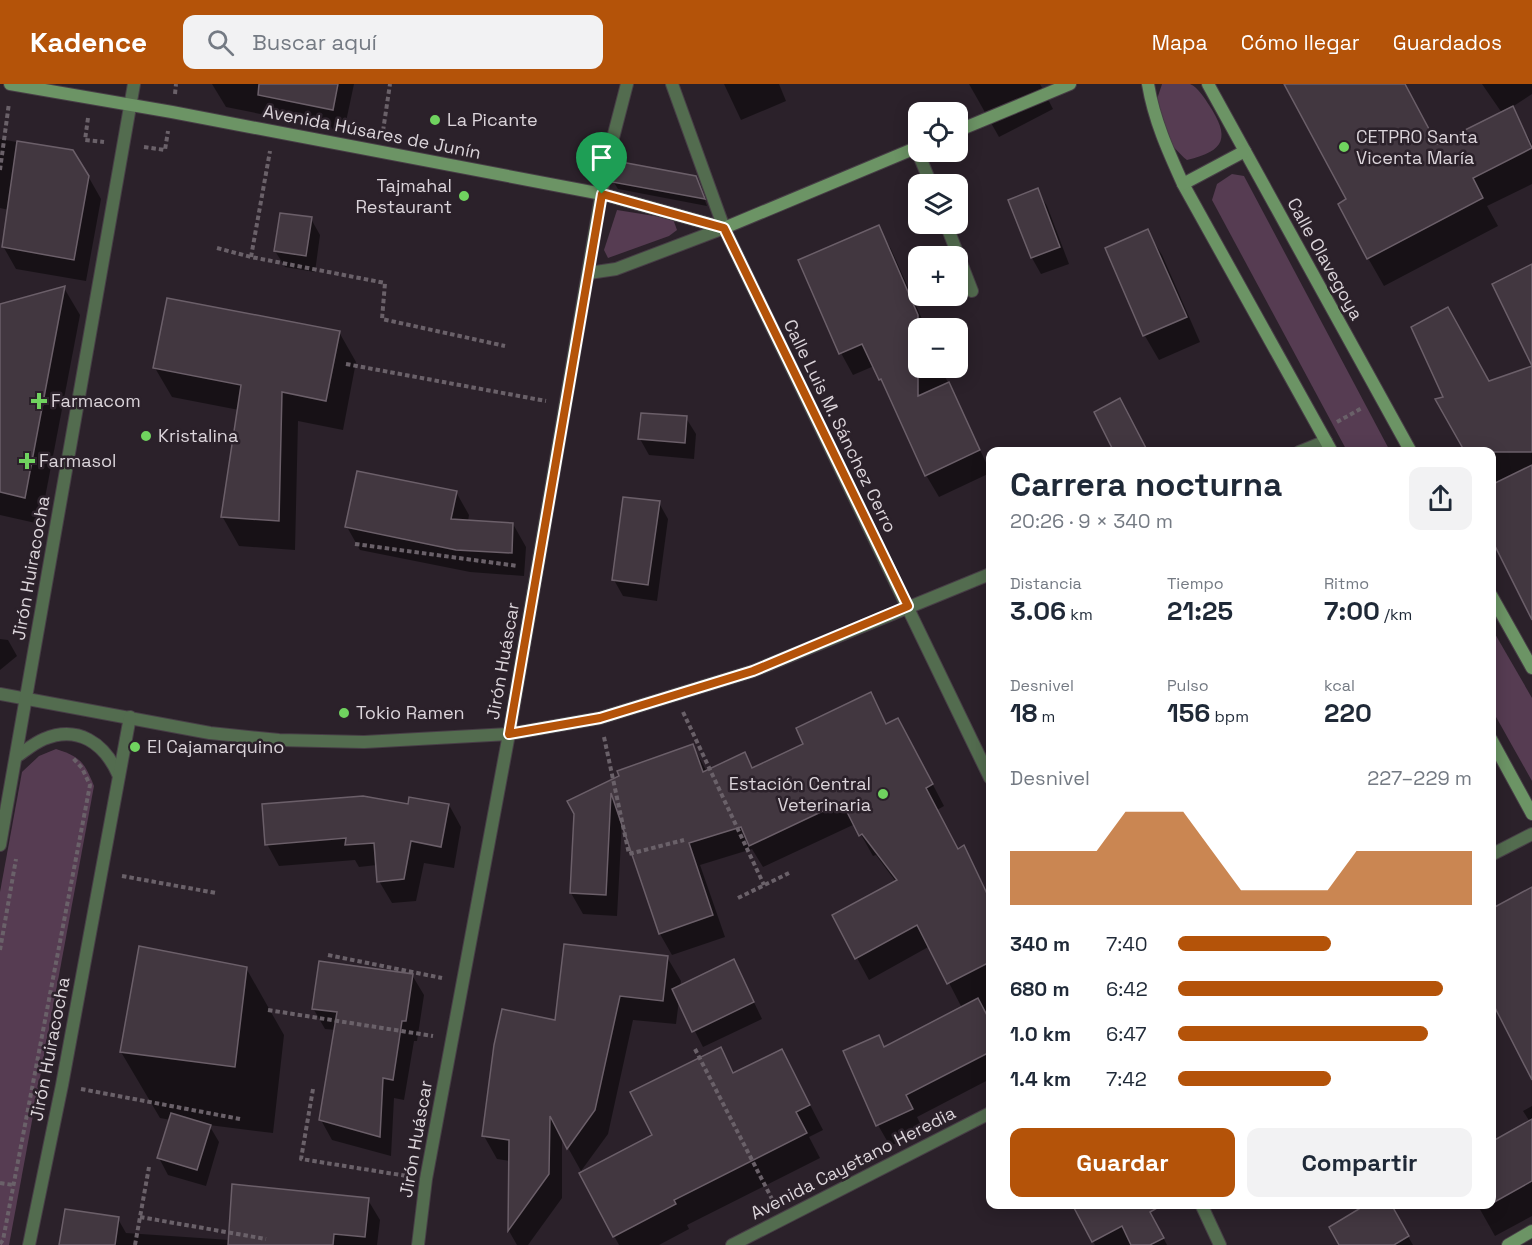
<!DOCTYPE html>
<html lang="es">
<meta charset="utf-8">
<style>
body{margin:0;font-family:"Space Grotesk",sans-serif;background:#f2f2f3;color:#1f2937;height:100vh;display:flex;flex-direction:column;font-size:22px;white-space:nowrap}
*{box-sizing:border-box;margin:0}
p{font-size:20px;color:#747a83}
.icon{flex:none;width:33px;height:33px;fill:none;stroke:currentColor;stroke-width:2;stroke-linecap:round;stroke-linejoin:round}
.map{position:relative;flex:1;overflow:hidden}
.panel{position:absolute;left:986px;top:363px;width:510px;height:762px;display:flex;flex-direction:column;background:#fff;border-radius:12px;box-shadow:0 3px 15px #0003}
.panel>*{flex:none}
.buttons{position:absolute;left:908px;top:18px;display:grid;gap:12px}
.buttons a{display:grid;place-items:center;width:60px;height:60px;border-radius:12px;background:#fff;box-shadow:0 3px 15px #0003;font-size:30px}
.pin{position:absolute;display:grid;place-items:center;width:51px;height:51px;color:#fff;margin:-62px -26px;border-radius:50% 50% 50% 0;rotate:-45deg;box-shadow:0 0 6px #0007}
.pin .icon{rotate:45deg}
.round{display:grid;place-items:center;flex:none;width:63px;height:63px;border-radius:12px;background:#f2f2f3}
.overview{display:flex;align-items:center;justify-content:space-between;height:102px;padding:0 24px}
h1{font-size:33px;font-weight:800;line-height:45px}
.figures{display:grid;grid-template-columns:repeat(3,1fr);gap:9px;height:102px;padding:6px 24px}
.figures div{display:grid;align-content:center}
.figures b{font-size:26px;font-weight:800}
.figures small{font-size:16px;font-weight:400}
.figures p{font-size:16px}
.chart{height:168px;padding:12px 24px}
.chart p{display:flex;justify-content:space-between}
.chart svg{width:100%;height:108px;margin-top:6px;fill:#b45309;opacity:.7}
.primary-button{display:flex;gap:12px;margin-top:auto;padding:12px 24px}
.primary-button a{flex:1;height:69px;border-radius:12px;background:#b45309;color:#fff;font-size:24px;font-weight:800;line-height:69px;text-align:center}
.primary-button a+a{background:#f2f2f3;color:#1f2937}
ul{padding:0 24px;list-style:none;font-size:20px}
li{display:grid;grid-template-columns:96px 72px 1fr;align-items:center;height:45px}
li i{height:15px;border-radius:8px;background:#b45309}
header{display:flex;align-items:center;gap:36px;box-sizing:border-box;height:84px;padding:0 30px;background:#b45309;color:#fff}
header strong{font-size:28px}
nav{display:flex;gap:33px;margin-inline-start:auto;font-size:21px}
.search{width:420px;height:54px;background:#f2f2f3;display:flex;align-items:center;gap:15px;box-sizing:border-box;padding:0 21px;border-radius:12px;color:#747a83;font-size:22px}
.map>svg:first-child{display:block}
.green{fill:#563c52}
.shadow{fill:#0007}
.building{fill:#423740;stroke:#6b5f69;stroke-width:1.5}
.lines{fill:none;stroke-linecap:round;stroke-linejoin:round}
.lane-casing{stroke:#473e46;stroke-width:14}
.street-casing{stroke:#473e46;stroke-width:14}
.secondary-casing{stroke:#473e46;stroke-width:14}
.path{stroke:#6a6169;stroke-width:4;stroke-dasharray:4.5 3;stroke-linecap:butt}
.lane{stroke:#536c4f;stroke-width:12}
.street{stroke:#536c4f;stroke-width:12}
.secondary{stroke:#6c9465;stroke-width:12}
.route-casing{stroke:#fff;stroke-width:12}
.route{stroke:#b45309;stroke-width:8}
.poi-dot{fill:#70d35f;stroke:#2b212a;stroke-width:2}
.labels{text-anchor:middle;stroke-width:5;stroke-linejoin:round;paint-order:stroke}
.poi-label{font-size:18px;fill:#dbd4da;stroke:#2b212a;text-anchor:start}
.street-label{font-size:18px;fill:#dbd4da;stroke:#2b212a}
</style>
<header>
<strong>Kadence</strong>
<div class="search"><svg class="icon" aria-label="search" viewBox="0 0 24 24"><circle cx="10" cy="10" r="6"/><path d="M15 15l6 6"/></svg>Buscar aquí</div>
<nav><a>Mapa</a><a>Cómo llegar</a><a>Guardados</a></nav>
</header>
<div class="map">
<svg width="1532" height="1161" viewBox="0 0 1532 1161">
<rect width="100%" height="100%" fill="#2b212a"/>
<g class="green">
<path d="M1162,0C1171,0 1183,0 1190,0C1198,3 1205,15 1209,21C1230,53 1226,67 1187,76C1172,64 1158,43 1156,23C1156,16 1160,7 1162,0Z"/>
<path d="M1232,90L1244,92L1390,367H1347L1212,116L1217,100Z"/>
<path d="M617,126L673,135L677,146L669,152L608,174L604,166Z"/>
<path d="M1491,543L1532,614V697L1491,624Z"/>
<path d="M56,665C81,673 84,678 94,702L9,1161H0V808L22,688L39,672Z"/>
</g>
<g class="shadow">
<path d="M212,0H354L344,47L226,23Z"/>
<path d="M724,0H779L786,17L741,36Z"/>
<path d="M969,0H1040L1053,25L999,53Z"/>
<path d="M1285,0H1404L1437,61L1502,29L1482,0H1532V10L1512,23L1532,60V100L1487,122L1498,142L1384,202L1368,174L1349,116Z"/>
<path d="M0,55L72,68L88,92L101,115L86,197L16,185L3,162L9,126L0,124Z"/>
<path d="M696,93L707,122L618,105L613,97Z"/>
<path d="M1037,106L1047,122L1069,180L1041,190L1032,174L1010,116Z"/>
<path d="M311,135L320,151L315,188L285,183L275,167Z"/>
<path d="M878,143L891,165L926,244H918V284H941L990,387V389L939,413L926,391L892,316L874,282L853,291L841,269Z"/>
<path d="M1147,147L1162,171L1200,258L1159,276L1145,252L1107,165Z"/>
<path d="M64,204L80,231L40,440L0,431V223Z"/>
<path d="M339,248L356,278L343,346L298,337L295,466L239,462L222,432L239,326L172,313L155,284Z"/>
<path d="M1532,284V533L1491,451L1489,299Z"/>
<path d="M686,334L696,350L694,375L649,371L640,355Z"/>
<path d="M456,408L469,431L468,437L513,440L526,463L524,492L470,488L360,466L347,443Z"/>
<path d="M659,419L668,435L657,517L623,512L614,496Z"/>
<path d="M0,555L8,556L17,572L0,586Z"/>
<path d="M870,610L887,641L910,657L944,722L937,726L958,766L964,763L990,814V995L917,1033L924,1047L890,1062L878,1041L884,964L962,924L930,862L869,896L834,832L896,798L876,771L873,772L855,740L763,783L752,765L700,781L725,853L672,871L660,850L622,738L617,832L583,830L571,809L575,730L569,717L693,662L707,688L744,670L753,685L805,660Z"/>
<path d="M409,721H449L461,743L454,784L424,779L416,817L392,819L379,797L377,781L359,783L355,776L279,782L267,760Z"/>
<path d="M1491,750L1500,768L1491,772Z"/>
<path d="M667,873L681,897L680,903L734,877L762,935L703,963L679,916L676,940L633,936L608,1050L581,1087L562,1053V1114L528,1161H517L509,1147L510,1077L497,1075L484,1052L557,938Z"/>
<path d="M246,884L284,951L273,1049L209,1041L219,1058L206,1102L168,1091L159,1074L171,1036L160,1034L121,968Z"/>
<path d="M412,891L424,911L417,957H414L404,1016L394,1014L391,1072L332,1056L321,1036L336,946L325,945L313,924Z"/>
<path d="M720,965L735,990L795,992L823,1046L809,1053L820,1074L687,1141L689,1145L659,1161H619L581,1089L654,1052Z"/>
<path d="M1532,1022V1132L1495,1152L1477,1120H1491V1059L1530,1038L1523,1027Z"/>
<path d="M368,1116L380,1136L377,1161H61L118,1135L126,1149L230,1156Z"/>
<path d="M1074,1120H1146L1167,1161H1095Z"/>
<path d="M1389,1120L1413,1161H1341Z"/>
</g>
<g class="building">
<path d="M259,0H338L333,26L258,11Z"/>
<path d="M1284,0H1405L1437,60L1513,22L1532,64L1473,94L1483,114L1367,175L1338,120L1346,115Z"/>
<path d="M17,57L73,66L89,92L74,176L2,163Z"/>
<path d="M590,72L599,74L596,94L586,92Z"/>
<path d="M616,77L696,92L705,115L612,98Z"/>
<path d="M1038,104L1060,163L1031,174L1008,116Z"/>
<path d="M280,129L312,133L306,172L274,167Z"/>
<path d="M879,141L918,231V312L949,298L980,366L925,392L881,295L879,296L862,260L839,270L798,176Z"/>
<path d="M1148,145L1187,233L1143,252L1105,164Z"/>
<path d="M1532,180V282L1492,200Z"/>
<path d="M65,202L25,414L0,408V220Z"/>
<path d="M167,214L340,247L326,317L282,308L279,437L221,433L241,301L153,284Z"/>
<path d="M1448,223L1489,297L1532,282V368H1465L1435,315L1443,313L1411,243Z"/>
<path d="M1120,314L1148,368H1114L1094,328Z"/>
<path d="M641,329L687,332L685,359L638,355Z"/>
<path d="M1532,381V536L1491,454V401Z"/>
<path d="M357,387L457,407L451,435L513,439L512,469L456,466L345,443Z"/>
<path d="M623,413L660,417L648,501L612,496Z"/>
<path d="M871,608L886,640L898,634L933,700L926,704L958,765L964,761L990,816V878L947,900L917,841L855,875L832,831L897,796L862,750L859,752L842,718L749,762L741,743L689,759L713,831L659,850L611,709L606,811L570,809L574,730L567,717L619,692L617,687L693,660L703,688L745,668L752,684L803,660L796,644Z"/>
<path d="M363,712L408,720L409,713L449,720L441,763L411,757L404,795L377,798L374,759L345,761L346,754L265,761L262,720Z"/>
<path d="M1532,803V996L1491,916V825Z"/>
<path d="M564,860L668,872L663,917L620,912L595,1026L567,1065L550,1032L549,1090L508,1147L509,1056L482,1052L494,961L502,925L555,936Z"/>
<path d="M139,862L247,883L235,983L120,968Z"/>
<path d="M734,875L754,918L692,948L672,905Z"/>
<path d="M319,877L413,890L406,937H402L393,996L383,994L380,1053L319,1036L337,928L312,925Z"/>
<path d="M978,914L990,937V968L906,1011L913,1025L876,1042L843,967L879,951L884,963Z"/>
<path d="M721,963L733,989L782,965L810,1021L796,1028L807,1049L674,1116L676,1120L613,1153L579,1089L652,1051L630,1008Z"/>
<path d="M171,1029L211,1041L197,1086L157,1074Z"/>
<path d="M1532,1035V1097L1491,1120V1058Z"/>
<path d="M232,1100L369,1114L365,1153L334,1150L333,1161H228Z"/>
<path d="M1072,1120H1164L1150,1128L1164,1154L1150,1161H1131L1122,1142L1092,1158Z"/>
<path d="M1367,1120H1391L1409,1152L1394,1161H1339L1329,1143Z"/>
<path d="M65,1125L119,1133L115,1161H59Z"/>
</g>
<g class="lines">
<g class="lane-casing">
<g id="lane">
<path d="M916,64L931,100"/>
<path d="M946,140L972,207"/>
</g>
</g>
<g class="street-casing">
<g id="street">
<path d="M672,0L724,144L990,694"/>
<path d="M589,189L616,185L724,144"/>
<path d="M1299,368L1326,357"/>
<path d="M0,610L210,649L279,656L364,658L509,650L600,634L753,587L990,490"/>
<path d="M16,673C25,667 34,659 44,655C78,641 104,659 118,690"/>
<path d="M0,761L134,0"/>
<path d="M1491,771L1532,750"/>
<path d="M1201,1120L1220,1161"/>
<path d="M29,1161L62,1001L130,633"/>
<path d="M418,1161L426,1095L509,650L607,77L627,0"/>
<path d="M732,1161L990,1029"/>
</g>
</g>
<g class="secondary-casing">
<g id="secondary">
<path d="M10,0L172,28L602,110L724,144L918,63"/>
<path d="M1148,0C1154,36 1168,67 1183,100L1332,368"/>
<path d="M1208,0L1411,368"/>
<path d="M957,47L1070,0"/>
<path d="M1183,100L1245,67"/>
<path d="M1491,511L1532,584"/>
<path d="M1491,655L1532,730"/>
<path d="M1508,1161L1532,1147"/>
</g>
</g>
<g class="path">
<path d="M175,10L176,0"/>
<path d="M88,34L85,56L104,58"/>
<path d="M383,47L390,0"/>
<path d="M144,63L165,66L168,47"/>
<path d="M0,86L9,19"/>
<path d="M217,164L251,173L385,199L382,235L505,262"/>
<path d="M251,173L270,67"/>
<path d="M346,280L546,317"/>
<path d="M1337,338L1362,324"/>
<path d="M355,460L518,482"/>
<path d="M683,628L764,801"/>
<path d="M604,653L629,770L684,756"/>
<path d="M122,792L216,809"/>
<path d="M738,814L789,789"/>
<path d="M0,866L16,775"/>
<path d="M328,871L442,894"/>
<path d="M268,926L433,952"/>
<path d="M695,965L773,1117"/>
<path d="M81,1005L240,1035"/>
<path d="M313,1005L301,1075L407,1092"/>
<path d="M0,1099L13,1101"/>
<path d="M140,1133L266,1155"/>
<path d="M0,1160L3,1156L90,701L82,684L72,673"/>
<path d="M135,1161L149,1083"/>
</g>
<use href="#lane" class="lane"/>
<use href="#street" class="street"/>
<use href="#secondary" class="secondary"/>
</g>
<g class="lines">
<g class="route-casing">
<path id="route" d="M602,110L724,144L908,522L753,587L600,634L509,650Z"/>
</g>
<use href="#route" class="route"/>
</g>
<g class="poi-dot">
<circle cx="435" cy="36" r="6"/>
<circle cx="1344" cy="63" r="6"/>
<circle cx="464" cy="112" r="6"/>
<path d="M36 308h6v6h6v6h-6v6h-6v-6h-6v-6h6z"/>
<circle cx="146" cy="352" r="6"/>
<path d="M24 368h6v6h6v6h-6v6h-6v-6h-6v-6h6z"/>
<circle cx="344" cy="629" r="6"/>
<circle cx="135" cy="663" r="6"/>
<circle cx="883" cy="710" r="6"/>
</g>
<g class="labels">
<g class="poi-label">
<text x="447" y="42">La Picante</text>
<text x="1356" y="59">CETPRO Santa<tspan x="1356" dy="21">Vicenta María</tspan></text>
<text x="452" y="108" text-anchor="end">Tajmahal<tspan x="452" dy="21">Restaurant</tspan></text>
<text x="51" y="323">Farmacom</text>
<text x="158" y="358">Kristalina</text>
<text x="39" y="383">Farmasol</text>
<text x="356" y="635">Tokio Ramen</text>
<text x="147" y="669">El Cajamarquino</text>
<text x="871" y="706" text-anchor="end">Estación Central<tspan x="871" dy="21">Veterinaria</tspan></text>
</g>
<g class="street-label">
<text transform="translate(372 48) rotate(11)" y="6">Avenida Húsares de Junín</text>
<text transform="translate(1325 175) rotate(61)" y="6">Calle Olavegoya</text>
<text transform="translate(840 342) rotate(64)" y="6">Calle Luis M. Sánchez Cerro</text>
<text transform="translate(31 484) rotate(-80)" y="6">Jirón Huiracocha</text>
<text transform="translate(503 577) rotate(-80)" y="6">Jirón Huáscar</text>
<text transform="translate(50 965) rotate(-79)" y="6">Jirón Huiracocha</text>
<text transform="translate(416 1055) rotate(-80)" y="6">Jirón Huáscar</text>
<text transform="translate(853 1079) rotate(-27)" y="6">Avenida Cayetano Heredia</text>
</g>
</g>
</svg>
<div class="buttons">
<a><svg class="icon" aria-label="locate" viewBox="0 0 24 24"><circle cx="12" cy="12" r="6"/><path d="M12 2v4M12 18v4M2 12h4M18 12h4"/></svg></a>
<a><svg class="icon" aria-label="layers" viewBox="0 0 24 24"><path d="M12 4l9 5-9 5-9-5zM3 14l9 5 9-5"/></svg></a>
<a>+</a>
<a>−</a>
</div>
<div class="pin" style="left:602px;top:110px;background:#1e9e55"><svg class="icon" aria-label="arrive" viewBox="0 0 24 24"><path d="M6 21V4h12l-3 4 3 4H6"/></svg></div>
<section class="panel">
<div class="overview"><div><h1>Carrera nocturna</h1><p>20:26 · 9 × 340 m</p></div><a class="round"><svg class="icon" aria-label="share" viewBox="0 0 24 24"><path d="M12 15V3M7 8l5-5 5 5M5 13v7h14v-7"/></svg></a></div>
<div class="figures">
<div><p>Distancia</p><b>3.06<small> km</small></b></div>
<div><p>Tiempo</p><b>21:25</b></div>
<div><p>Ritmo</p><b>7:00<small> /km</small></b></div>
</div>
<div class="figures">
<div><p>Desnivel</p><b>18<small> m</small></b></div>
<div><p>Pulso</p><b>156<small> bpm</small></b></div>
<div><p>kcal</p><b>220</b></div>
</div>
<div class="chart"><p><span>Desnivel</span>227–229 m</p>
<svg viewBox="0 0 160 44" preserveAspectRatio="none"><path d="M0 44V22L10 22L20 22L30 22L40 6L50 6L60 6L70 22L80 38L90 38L100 38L110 38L120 22L130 22L140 22L150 22L160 22V44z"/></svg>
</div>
<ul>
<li><b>340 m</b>7:40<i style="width:52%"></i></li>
<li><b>680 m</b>6:42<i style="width:90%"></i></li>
<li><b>1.0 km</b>6:47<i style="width:85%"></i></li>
<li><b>1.4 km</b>7:42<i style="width:52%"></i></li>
</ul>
<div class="primary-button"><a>Guardar</a><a>Compartir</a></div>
</section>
</div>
